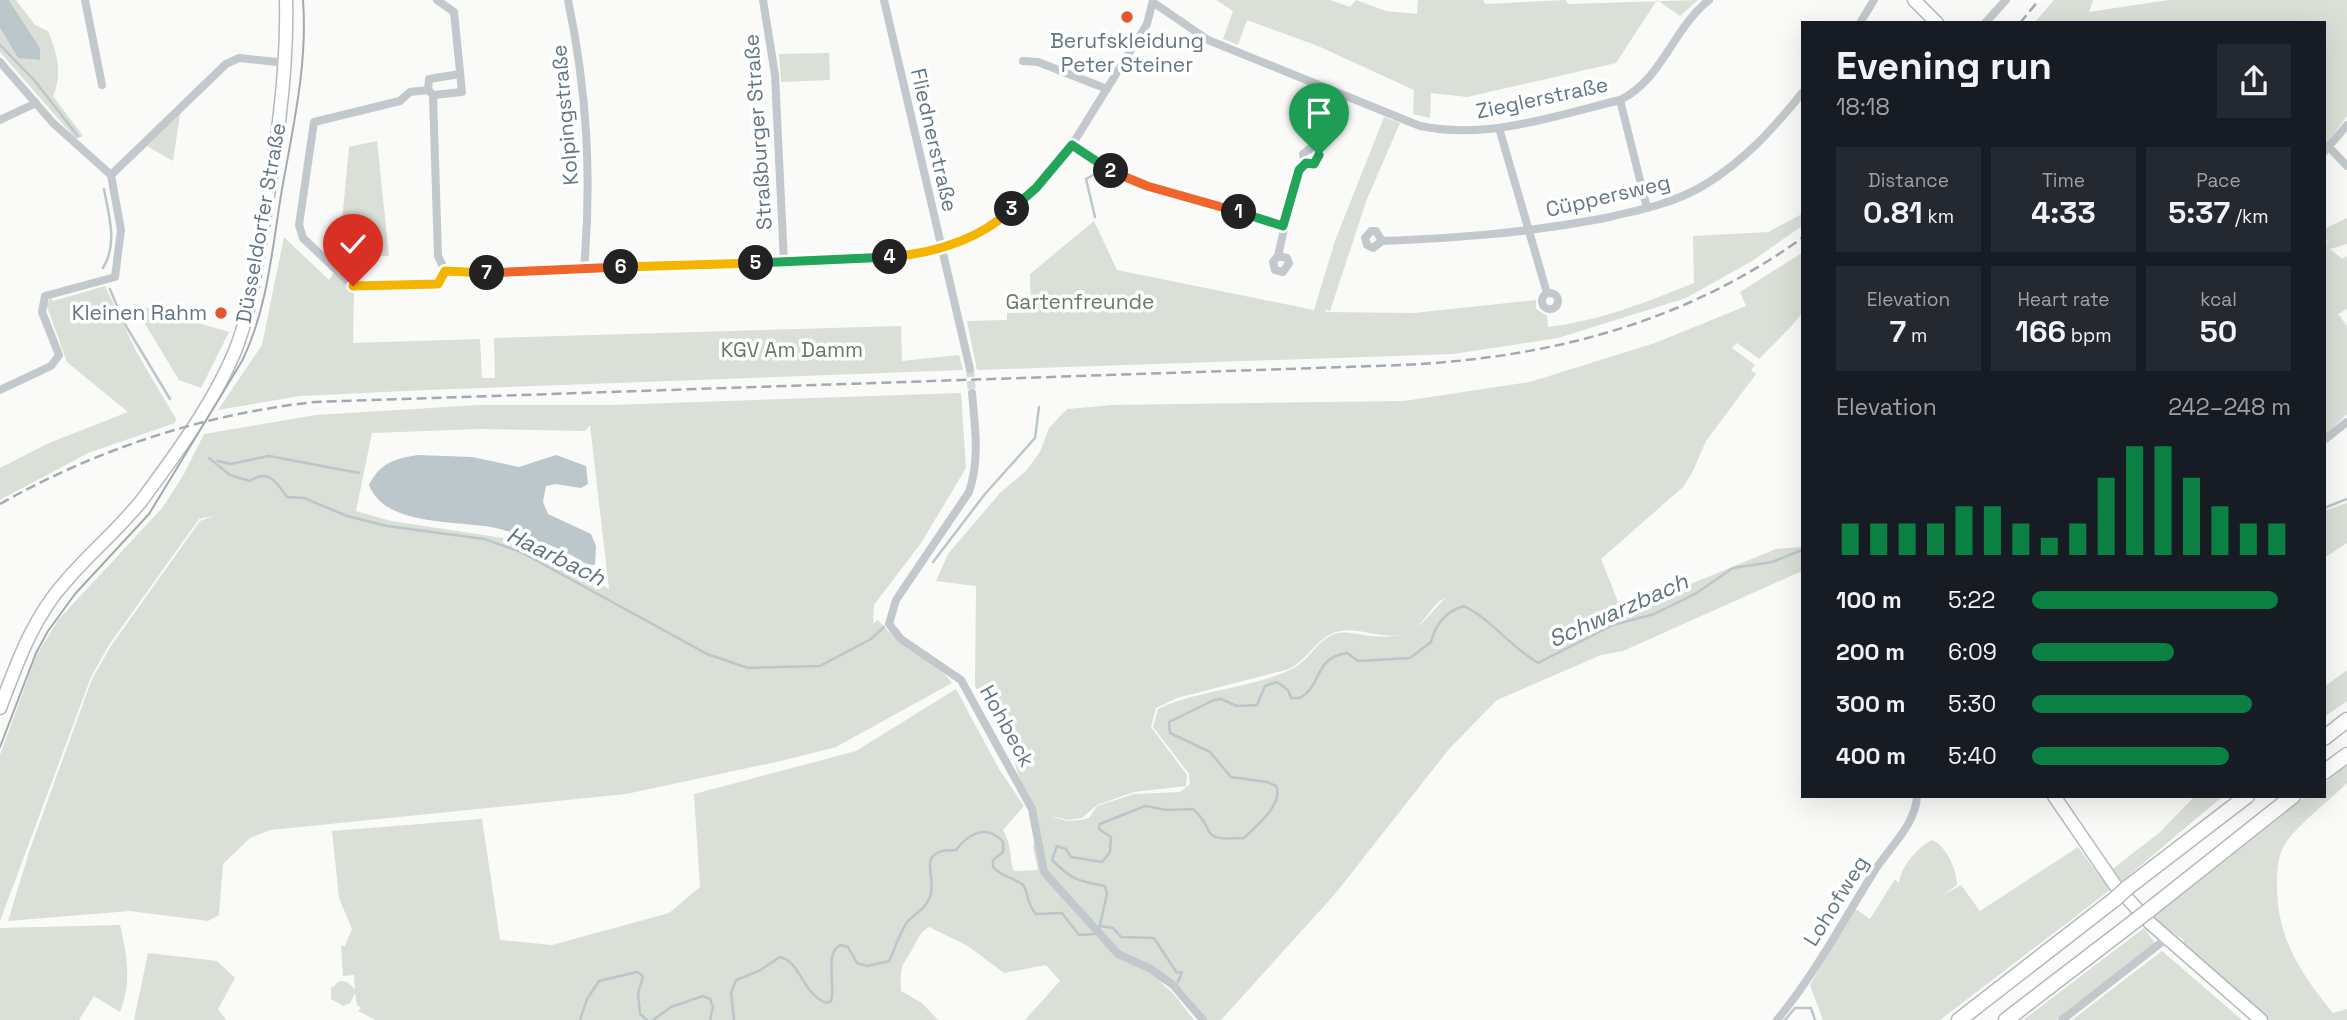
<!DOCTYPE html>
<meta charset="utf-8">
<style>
body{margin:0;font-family:"Space Grotesk",sans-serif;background:#242831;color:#f1f3f6;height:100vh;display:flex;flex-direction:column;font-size:26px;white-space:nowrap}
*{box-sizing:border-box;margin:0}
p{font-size:23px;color:#9ea1a6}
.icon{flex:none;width:38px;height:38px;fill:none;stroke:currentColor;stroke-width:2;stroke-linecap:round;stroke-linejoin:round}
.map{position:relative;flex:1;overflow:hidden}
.panel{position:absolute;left:1801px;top:21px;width:525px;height:777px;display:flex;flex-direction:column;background:#171b24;border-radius:0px;box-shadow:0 7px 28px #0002}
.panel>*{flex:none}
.pin{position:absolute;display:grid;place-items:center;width:60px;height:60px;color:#fff;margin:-72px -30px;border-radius:50% 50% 50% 0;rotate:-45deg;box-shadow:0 0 7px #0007}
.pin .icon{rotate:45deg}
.km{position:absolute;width:35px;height:35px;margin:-18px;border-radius:50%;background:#222;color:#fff;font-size:19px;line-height:35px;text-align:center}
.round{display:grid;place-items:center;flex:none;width:74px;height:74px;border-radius:0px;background:#242831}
.summary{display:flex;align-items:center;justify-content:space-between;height:119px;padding:0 35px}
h1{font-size:38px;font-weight:600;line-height:52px}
.metrics{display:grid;grid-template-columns:repeat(3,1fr);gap:10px;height:119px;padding:7px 35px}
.metrics div{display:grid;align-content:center;border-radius:0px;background:#242831;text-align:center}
.metrics b{font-size:30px;font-weight:600}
.metrics small{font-size:19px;font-weight:400}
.metrics p{font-size:19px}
.chart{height:196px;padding:14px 35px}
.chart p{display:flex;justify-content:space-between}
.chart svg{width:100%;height:126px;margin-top:7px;stroke:#0b8043;stroke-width:6}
ul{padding:0 35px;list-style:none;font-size:23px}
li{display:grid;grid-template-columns:112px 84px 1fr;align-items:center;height:52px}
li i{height:18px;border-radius:9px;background:#0b8043}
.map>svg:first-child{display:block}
.green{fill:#dadfd7;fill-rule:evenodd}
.water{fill:#bbc7cb}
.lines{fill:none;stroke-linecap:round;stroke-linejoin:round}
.stream{stroke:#bbc7cb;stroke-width:2.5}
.street-tunnel{stroke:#d5d9db;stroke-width:8;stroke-dasharray:8 4;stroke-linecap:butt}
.secondary-casing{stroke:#b3babf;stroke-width:15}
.highway-casing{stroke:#b4b9bd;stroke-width:17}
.street{stroke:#c3c8cc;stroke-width:8}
.secondary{stroke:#fff;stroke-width:12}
.highway{stroke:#fff;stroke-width:14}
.tram{stroke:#a2aab0;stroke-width:2}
.rail{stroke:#a2aab0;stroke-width:2.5;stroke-dasharray:10 5;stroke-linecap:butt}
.highway-bridge-casing{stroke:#b4b9bd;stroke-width:17;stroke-linecap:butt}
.highway-bridge{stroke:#fff;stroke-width:14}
.split-1-casing{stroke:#fff;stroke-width:14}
.split-2-casing{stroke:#fff;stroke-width:14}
.split-3-casing{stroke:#fff;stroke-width:14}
.split-4-casing{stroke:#fff;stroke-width:14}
.split-5-casing{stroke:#fff;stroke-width:14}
.split-6-casing{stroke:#fff;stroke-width:14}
.split-7-casing{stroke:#fff;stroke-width:14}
.split-8-casing{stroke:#fff;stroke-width:14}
.split-1{stroke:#22a559;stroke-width:9}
.split-2{stroke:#f0652b;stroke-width:9}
.split-3{stroke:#22a559;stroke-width:9}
.split-4{stroke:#f5b400;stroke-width:9}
.split-5{stroke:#22a559;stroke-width:9}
.split-6{stroke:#f5b400;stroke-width:9}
.split-7{stroke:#f0652b;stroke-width:9}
.split-8{stroke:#f5b400;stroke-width:9}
.poi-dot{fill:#e4572e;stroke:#fff;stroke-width:2.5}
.labels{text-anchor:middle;stroke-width:7;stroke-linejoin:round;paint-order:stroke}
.poi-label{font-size:21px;fill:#657683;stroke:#fff}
.street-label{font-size:21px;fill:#657683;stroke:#fff}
.park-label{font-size:21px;fill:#687a64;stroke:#fff}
.water-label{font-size:23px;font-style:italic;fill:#60757c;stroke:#fff}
</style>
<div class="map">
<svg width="2347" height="1020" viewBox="0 0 2347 1020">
<rect width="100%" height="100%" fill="#fafaf8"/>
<g class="green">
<path d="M9,0H16L35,25L48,31C57,52 63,75 53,96L83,136L76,139L0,52V28L18,58L40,48Z"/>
<path d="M1216,0H1330L1350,7L1356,0L1386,11L1417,14L1418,0H1483L1485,4L1566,0L1568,4L1698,0L1680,16L1657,0L1616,63L1467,97L1431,93L1430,118L1413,114L1414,90L1318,46L1247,20L1238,45L1223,39L1233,11Z"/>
<path d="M2054,0H2093L2089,12L2168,0H2347V116L2324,147V23H2034Z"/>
<path d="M829,53L830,80L781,82L779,54Z"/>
<path d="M180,114L173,161L147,146Z"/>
<path d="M1384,117L1400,123L1367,199L1330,311L1324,309L1327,312L1414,313L1536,300V309L1547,316L1548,327C1599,321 1647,302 1694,283L1693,236L1768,232L1802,214V226L1752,261L1686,298L1558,338L1453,354L977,370L967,321L1007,320V313L1031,312L1030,274L1094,221L1117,270L1314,310L1335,241Z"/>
<path d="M377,141L389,256H363L341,232L349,147Z"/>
<path d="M2347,218V244L2330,249L2342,259L2347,256V309L2338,314L2347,326V414L2324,436V244L2327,242L2324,229Z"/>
<path d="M284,237L329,280L335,271L354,287L353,343L480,339L482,378H495L494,338L901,326L902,361L959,355L963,370L427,390L300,396L218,410L262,345Z"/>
<path d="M1802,253V312C1798,322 1770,347 1759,359L1737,343L1732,348L1755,365L1751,370L1756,374L1706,441L1692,473L1683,487L1601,559L1622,612L1776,549L1802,547V571L1623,651L1601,655L1497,700L1449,749L1335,894L1221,1020H1207L1184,991L1160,982L1173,993L1194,1020H1025L1060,981L1046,965L1004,973L968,946L929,927C920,933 920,935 915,944C903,968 900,960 901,991L922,1003L938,1020H376L358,1011L361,1008L357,1005L355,993L350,1003L343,1006L331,999V988L340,981L347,982L355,989L354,975L343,976L341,946H345L352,929L339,898L332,831L482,819L500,940L552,945L669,913L700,887L694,794L856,751L956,689L999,769L1024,806L1003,830C1013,847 1009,862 1014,871L1038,870L1033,847L1037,836L1012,754L975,686L976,586L936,581L948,554L1000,493L1026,471L1040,452L1049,428L1067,409L1113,405L1404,401L1530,382L1655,343L1746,306L1740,292ZM1446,597C1419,626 1414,640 1371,636C1361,635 1348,631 1338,633C1320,636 1309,661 1292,669C1250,689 1201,689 1158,709L1153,727L1189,774L1190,784L1180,792L1134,794L1097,806L1089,818L1082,820L1067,821L1048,815L1068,820L1082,818L1097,805L1134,792L1186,786L1187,775L1151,727L1156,708L1177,698L1289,669C1307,660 1317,638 1336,632C1358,625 1383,642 1407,633C1424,627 1430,605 1446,597Z"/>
<path d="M105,286L137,353L176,419L175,423L88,453L0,500V468L49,443L128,412L67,362L46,304L51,298L53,301Z"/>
<path d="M133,304L229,332L201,388L179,380Z"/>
<path d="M961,393L966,468L921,543L874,605L873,624L878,620C899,647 933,656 952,683L836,747L781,761L626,794L270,830L250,838L223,864L219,915L208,921L130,911L8,921L30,849L92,679L111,646L200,521L214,516L199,519L109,645L91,677L0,921V755L36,656L58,620L163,507L184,474L204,434L316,415L479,405H611ZM590,425L609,589L563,563L503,538L391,521L356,511L372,433L480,429L585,431Z"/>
<path d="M2347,503V543L2324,558V511Z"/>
<path d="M2347,670V701L2324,717V687Z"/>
<path d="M2347,765V783C2328,802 2300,822 2285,844C2277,857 2277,871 2277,886C2277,938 2301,974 2333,1013L2347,1009V1020H2268L2182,943L2184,940L2151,919L2306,796H2324V783Z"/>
<path d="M2195,796H2223L2120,883L2110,871L2159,833Z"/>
<path d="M1932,840C1946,845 1957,870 1957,885L1943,895L1961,885L1980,911L2078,847L2110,890L1940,1020H1823L1810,985L1854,908L1870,919L1895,879L1899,883C1901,866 1918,847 1932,840Z"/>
<path d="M120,925C127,955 132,983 120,1012L94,996L79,1020H0V928Z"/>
<path d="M2144,928L2155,943L2056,1020H2023Z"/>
<path d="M2162,951L2242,1020H2072Z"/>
<path d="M148,953L217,961L235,978L218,1009L226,1020H134Z"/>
</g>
<g class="water">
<path d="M0,0H9L40,48V60L18,58L0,28Z"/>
<path d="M418,455L472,457L519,467L556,455L586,466L588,484L581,488L556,484L546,486L543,502L548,514L591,534L596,546L595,565C586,566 579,559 571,555C550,543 523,536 500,529C462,519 386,529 369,485C380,463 394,459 418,455Z"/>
</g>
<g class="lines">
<g class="stream">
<path d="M0,45L34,80L78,136"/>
<path d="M1095,217L1086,179L1097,173"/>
<path d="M103,268C118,244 109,216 104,189"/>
<path d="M110,289L123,321L170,399"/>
<path d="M209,458L230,475L250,481C269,468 277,483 287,497L304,498L347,516L387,526L484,539L521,552L707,654L748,668L820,666L871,639L884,627"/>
<path d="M218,461L230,464L269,456L359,473"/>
<path d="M2324,508L2347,499"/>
<path d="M933,562L985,494L1035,438L1039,407"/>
<path d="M1100,926L1113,928L1121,937L1154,938L1177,973L1182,972L1178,982"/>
<path d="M1099,929L1107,894L1105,886C1078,881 1072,880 1052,860L1057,846L1066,849L1071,857L1102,862L1110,852L1111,837L1099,829L1100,824L1145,806L1167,810L1193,809C1218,831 1196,841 1244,838C1257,826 1284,803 1276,786L1267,782L1231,777L1210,752L1170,733L1169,722L1214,700L1221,699L1237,706L1257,705L1265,686L1277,682L1288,690L1291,698H1300C1323,685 1313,658 1347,653L1358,661L1410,658L1431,642C1435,625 1446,611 1464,606C1492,620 1511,647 1538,663L1613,625L1654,614L1695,594L1733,568L1772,562L1802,550"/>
<path d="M580,1020L587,999L599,981L637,972L643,976L638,994L640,1014L647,1020"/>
<path d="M653,1020L671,1007L703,996L710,999L713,1007L710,1020"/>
<path d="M734,1020L731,993L736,980L759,971L780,957C801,962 801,992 826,1003L831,1001C836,984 824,954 840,945L848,947L857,963L867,966L889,961C895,949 900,931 908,921C917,912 925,909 930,897C935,883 927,867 931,859C936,850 946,850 956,850C968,834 987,823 1003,842V852L993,860V867C1002,877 1012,877 1022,884C1029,890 1025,902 1036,914L1062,913L1079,935L1095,934"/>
<path d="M1785,1020L1795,1008H1811L1815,1020"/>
</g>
<path class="street-tunnel" d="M970,369L972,393"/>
<g class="secondary-casing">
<g id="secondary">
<path d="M1914,0L1937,23"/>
<path d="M0,708C17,663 33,617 66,581C90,553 119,529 142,500C176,454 213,404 235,351C250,314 255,272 262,232C275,155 288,78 286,0"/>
<path d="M2054,796L2115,885L2150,923L2261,1020"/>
</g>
</g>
<g class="highway-casing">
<g id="highway">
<path d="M2324,738L2347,720"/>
<path d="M2324,772L2347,755"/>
<path d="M2127,888L2247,796"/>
<path d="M2148,911L2293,796"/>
<path d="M1959,1020L2115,899"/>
<path d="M2006,1020L2135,921"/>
</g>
</g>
<g class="street">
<path d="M85,0L102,85"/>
<path d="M437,0L454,12L462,92L433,95L428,90L410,92L400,101L314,122L299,225L303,238L353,286L437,284L445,271"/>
<path d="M568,0C587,91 592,176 584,269"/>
<path d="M763,0L775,75L784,262"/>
<path d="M884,0L970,369"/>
<path d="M1154,3L1208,40L1420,126C1487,140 1555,116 1620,100C1662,80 1673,28 1709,0"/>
<path d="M1860,23L1874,0"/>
<path d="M1985,23L2006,0"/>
<path d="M1023,61L1038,62L1107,89"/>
<path d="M0,62L53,123L111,175"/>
<path d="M428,90L429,79L460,74"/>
<path d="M433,95L438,256L445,271L451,273L893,257L942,250L1000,221L1036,188L1072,145L1147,24L1153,0"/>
<path d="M1620,100L1647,208"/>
<path d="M0,120L36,103"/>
<path d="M1499,128L1547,293"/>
<path d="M1072,145C1131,188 1202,202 1271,220L1283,226"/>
<path d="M2328,146L2347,166"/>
<path d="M2324,152L2347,125"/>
<path d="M111,175L226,64L239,58L286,63"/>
<path d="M1382,241L1376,231H1371L1365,238L1367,245L1373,248L1382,241C1458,238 1525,233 1600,219C1636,211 1674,204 1706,184C1745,160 1774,128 1802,93"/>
<path d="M1278,256L1287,258L1289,263L1283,272L1275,270L1273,262L1278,256L1293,189L1305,163L1303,154L1309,149L1316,150L1317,161L1311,165L1305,163"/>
<circle cx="1550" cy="301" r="8"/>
<path d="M0,390L51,366L59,355L42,312L45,296L115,277L121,230L111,175"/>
<path d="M972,393C975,427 980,460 969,492L896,600L889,624L901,639L961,680L1032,809L1044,872L1118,954L1151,969L1173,985L1203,1020"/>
<path d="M2324,440L2347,422"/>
<path d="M1777,1020C1815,974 1843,921 1875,870C1889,848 1916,824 1917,796"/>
<path d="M2062,1020L2167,938"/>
</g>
<use href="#secondary" class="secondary"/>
<use href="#highway" class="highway"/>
<path class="tram" d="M0,747L36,653L48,631L75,594L149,514L242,361C267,310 272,251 281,195C292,131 308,66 303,0"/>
<g class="rail">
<path d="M2020,23L2039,0"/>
<path d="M0,504C97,449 204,414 315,402L1403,365C1547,358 1683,324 1802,238"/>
</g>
<g class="highway-bridge-casing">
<g id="highway-bridge">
<path d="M2115,899L2127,888"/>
<path d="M2135,921L2148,911"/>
</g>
</g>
<use href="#highway-bridge" class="highway-bridge"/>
</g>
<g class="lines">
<g class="split-1-casing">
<path id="split-1" d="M1239,212L1283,226L1299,170L1306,163L1314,164L1319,155"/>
</g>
<g class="split-2-casing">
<path id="split-2" d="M1111,171L1147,186L1239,212"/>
</g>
<g class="split-3-casing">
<path id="split-3" d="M1012,209L1036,188L1072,145L1111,171"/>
</g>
<g class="split-4-casing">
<path id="split-4" d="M890,257C934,253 979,240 1012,209"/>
</g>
<g class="split-5-casing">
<path id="split-5" d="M756,263L890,257"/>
</g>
<g class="split-6-casing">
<path id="split-6" d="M621,267L756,263"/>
</g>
<g class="split-7-casing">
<path id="split-7" d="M487,273L621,267"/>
</g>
<g class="split-8-casing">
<path id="split-8" d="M353,286L438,284L445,271L487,273"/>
</g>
<use href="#split-1" class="split-1"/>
<use href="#split-2" class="split-2"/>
<use href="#split-3" class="split-3"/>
<use href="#split-4" class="split-4"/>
<use href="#split-5" class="split-5"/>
<use href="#split-6" class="split-6"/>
<use href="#split-7" class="split-7"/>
<use href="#split-8" class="split-8"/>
</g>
<g class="poi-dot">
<circle cx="1127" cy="17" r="7"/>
<circle cx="221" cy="313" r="7"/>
</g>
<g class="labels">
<g class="poi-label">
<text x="1127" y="48">Berufskleidung<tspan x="1127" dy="24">Peter Steiner</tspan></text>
<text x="207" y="320" text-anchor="end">Kleinen Rahm</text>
</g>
<g class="street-label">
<text transform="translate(1542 98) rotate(-12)" y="7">Zieglerstraße</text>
<text transform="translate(565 115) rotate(-95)" y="7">Kolpingstraße</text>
<text transform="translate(758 132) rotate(-94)" y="7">Straßburger Straße</text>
<text transform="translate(934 140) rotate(77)" y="7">Fliednerstraße</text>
<text transform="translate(1608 196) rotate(-13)" y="7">Cüppersweg</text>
<text transform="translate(261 223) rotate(-80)" y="7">Düsseldorfer Straße</text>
<text transform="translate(1007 726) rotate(61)" y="7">Hohbeck</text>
<text transform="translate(1836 901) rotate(-58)" y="7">Lohofweg</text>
</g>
<g class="park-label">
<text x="1080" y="309">Gartenfreunde</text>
<text x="792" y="357">KGV Am Damm</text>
</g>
<g class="water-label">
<text transform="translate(556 556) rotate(26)" y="8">Haarbach</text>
<text transform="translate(1618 610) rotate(-24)" y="8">Schwarzbach</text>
</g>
</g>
</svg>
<div class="pin" style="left:1319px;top:155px;background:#1e9e55"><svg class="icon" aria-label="arrive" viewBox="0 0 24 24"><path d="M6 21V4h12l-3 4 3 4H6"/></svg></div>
<div class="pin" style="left:353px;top:286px;background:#d93025"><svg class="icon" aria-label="check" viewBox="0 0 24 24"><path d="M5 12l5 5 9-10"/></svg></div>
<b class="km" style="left:1239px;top:212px">1</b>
<b class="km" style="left:1111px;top:171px">2</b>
<b class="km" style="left:1012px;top:209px">3</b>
<b class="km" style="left:890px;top:257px">4</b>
<b class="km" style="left:756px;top:263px">5</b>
<b class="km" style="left:621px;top:267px">6</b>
<b class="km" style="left:487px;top:273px">7</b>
<section class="panel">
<div class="summary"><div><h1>Evening run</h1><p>18:18</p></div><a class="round"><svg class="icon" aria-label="share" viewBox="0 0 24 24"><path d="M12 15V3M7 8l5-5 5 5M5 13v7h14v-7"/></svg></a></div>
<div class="metrics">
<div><p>Distance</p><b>0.81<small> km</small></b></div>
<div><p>Time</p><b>4:33</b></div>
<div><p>Pace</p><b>5:37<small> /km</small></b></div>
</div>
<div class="metrics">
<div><p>Elevation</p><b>7<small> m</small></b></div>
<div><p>Heart rate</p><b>166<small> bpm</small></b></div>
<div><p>kcal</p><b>50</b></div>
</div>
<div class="chart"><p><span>Elevation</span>242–248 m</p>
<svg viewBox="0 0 160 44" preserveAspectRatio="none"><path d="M5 44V33M15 44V33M25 44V33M35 44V33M45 44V27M55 44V27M65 44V33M75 44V38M85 44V33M95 44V17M105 44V6M115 44V6M125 44V17M135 44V27M145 44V33M155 44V33"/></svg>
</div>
<ul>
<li><b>100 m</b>5:22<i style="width:95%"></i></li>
<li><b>200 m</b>6:09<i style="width:55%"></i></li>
<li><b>300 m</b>5:30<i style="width:85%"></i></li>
<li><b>400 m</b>5:40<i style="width:76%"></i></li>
</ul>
</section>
</div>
